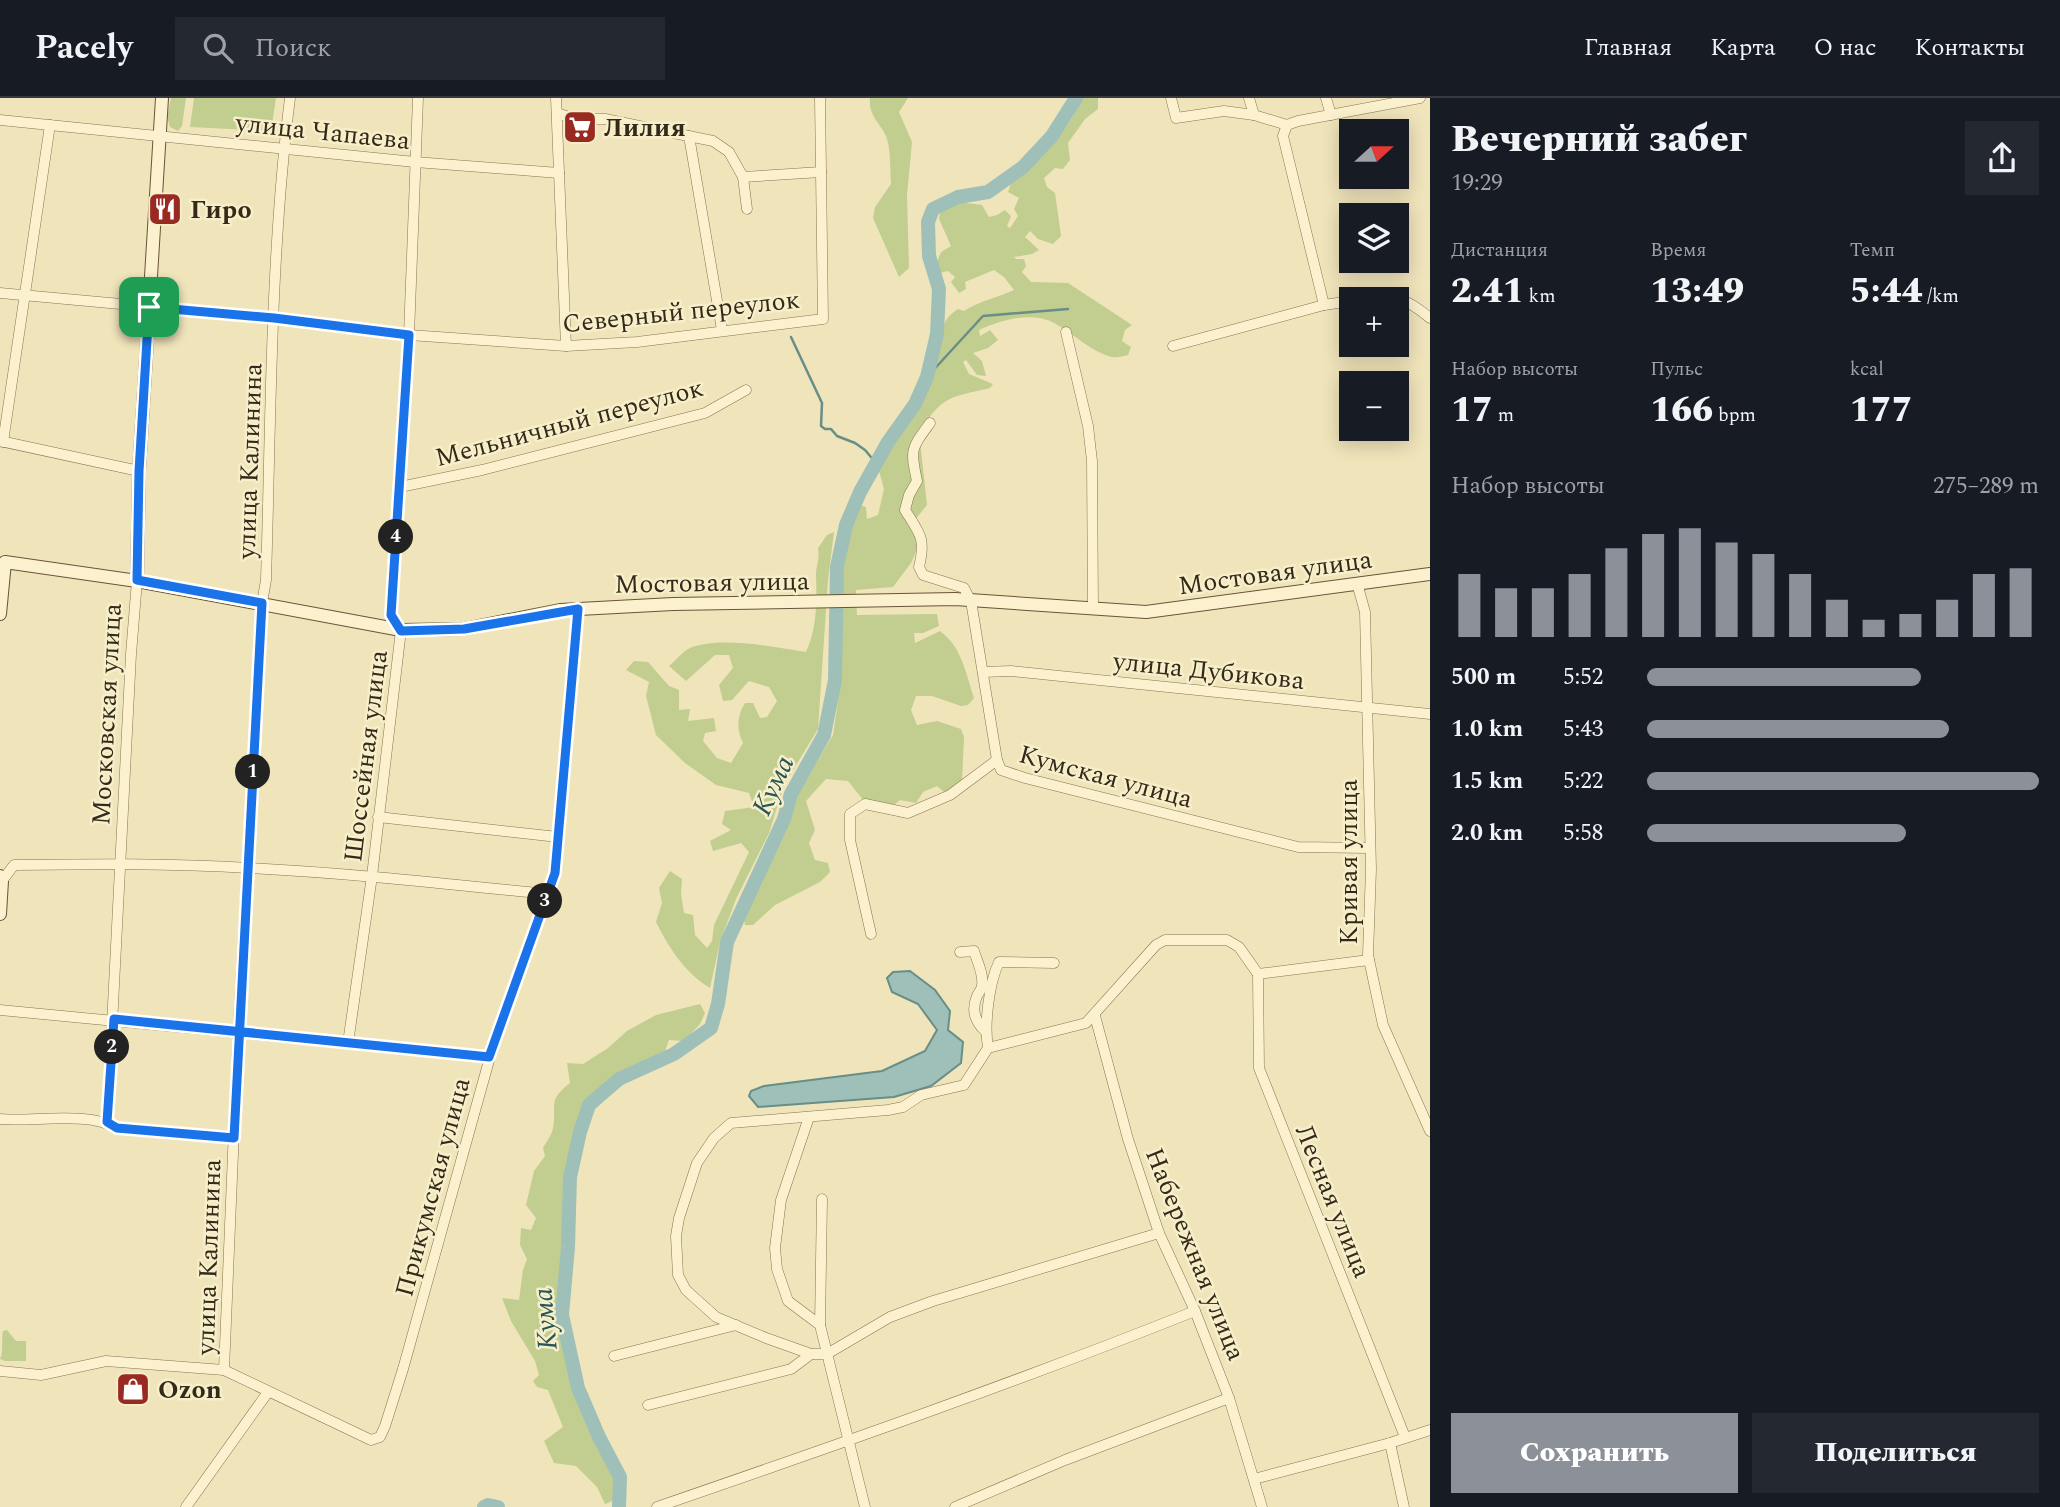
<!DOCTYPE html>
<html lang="ru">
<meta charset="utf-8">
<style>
body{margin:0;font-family:Spectral,serif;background:#242831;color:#f1f3f6;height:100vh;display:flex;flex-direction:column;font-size:26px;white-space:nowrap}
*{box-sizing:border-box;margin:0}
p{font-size:23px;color:#9ea1a6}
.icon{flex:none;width:38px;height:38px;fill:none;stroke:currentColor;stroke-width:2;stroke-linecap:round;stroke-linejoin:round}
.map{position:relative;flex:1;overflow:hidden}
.side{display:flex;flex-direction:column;background:#171b24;width:630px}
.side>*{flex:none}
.needle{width:46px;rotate:69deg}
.tools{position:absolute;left:1339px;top:21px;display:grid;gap:14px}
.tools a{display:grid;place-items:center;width:70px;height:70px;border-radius:0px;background:#171b24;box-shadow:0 4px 18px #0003;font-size:35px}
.pin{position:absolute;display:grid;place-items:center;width:60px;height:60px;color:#fff;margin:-30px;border-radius:14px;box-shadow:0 4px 10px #0006}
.km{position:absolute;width:35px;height:35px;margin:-18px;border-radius:50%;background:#222;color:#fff;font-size:19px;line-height:35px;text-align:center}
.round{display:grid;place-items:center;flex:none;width:74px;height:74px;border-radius:0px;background:#242831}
.overview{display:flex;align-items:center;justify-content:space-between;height:119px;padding:0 21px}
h1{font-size:38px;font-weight:800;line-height:52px}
.stats{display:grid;grid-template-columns:repeat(3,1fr);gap:10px;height:119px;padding:7px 21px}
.stats div{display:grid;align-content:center}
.stats b{font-size:35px;font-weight:800}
.stats small{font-size:19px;font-weight:400}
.stats p{font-size:19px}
.chart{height:196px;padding:14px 21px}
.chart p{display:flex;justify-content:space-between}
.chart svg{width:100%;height:126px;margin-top:7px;stroke:#8c9099;stroke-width:6}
.primary-button{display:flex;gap:14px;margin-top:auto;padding:14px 21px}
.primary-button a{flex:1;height:80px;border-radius:0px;background:#8c9099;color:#fff;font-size:28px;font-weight:800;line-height:80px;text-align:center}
.primary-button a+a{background:#242831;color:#f1f3f6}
ul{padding:0 21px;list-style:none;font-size:23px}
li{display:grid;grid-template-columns:112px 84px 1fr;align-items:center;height:52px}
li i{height:18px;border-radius:9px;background:#8c9099}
header{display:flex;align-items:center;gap:42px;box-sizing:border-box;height:98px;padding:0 35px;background:#171b24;border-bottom:2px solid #363941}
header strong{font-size:33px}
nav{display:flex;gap:38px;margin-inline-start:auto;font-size:24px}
.search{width:490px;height:63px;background:#242831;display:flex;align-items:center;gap:18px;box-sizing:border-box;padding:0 24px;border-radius:0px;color:#9ea1a6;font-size:26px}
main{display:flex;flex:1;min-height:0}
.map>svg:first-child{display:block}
.green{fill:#c1ce8f}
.water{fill:#9fc0b9;stroke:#678e87;stroke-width:2}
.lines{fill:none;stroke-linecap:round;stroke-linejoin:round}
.stream{stroke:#678e87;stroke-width:2.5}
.river{stroke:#9fc0b9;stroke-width:14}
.street-casing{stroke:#877354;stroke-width:11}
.secondary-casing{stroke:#695438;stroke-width:14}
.street{stroke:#fbf1ce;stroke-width:10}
.secondary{stroke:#fbf1ce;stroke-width:12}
.route-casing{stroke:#fff;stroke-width:14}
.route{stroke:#1a73e8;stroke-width:9}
.labels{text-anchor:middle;stroke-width:5;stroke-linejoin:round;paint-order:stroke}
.poi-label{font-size:26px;font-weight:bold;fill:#352a1a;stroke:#f7eeca;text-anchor:start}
.street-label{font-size:26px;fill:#352a1a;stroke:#f7eeca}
.water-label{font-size:28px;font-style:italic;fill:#285656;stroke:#f7eeca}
</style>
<header>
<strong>Pacely</strong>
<div class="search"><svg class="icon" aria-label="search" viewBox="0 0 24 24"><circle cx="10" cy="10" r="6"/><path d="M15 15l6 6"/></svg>Поиск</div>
<nav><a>Главная</a><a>Карта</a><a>О нас</a><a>Контакты</a></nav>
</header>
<main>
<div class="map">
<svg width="1430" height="1409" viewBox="0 0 1430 1409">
<rect width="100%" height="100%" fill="#f0e4bb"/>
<g class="green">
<path d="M171,0H186L182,28L178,33L170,29L167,19Z"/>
<path d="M194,0H276L271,33L190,29Z"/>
<path d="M870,0H908L899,14L912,44L907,97L909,170L899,179L873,120L875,109L891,86C890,71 891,55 887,41C883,27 868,19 870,0Z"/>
<path d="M1081,0H1098V11L1085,21L1068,45L1070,62L1063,71L1055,70L1044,80L1047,89L1055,95L1061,138L1053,146L1038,141L1030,133L1025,139L1039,152L1032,156L1014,159L1016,161H1024L1026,168L1022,174L1031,184L1068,185L1132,227L1125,232L1122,243L1131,249L1128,257C1123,258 1117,260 1112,259C1091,254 1073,235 1054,225C1032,213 1000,222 979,232L980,238L990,232L998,242L988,250L973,255L982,263L986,278L977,277L966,262L963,264L969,276L993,286L990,290C948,300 944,297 919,334L927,407L910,428L919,447L911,465L893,489L856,492L857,517L937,516L939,528L923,535H914L915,545L940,533C962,549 966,576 974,600L968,607L961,608L932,598H916L911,612L917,627L937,623L961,631L964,639L962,683L945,695L937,688L923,694L916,705L900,702L894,707L864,703L848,683L826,681L806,703L815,732L809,745L815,762L828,765L830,774L820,784L775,807L753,827H745L744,822L788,726L796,699L833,637L841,582L842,482L854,413L860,407L866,409L867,421L878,417L884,391L879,373C896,339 921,310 933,274C935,267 938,260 940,253C944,234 939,223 958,211L964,213C979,203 997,200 1014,192L1004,179L994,172L965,184L966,191L959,195L951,184L955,179L948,173L940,175L936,166L941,154L951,148L939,121L940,114L959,104L982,107L989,119L997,117L1005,112L1011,118L1007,128L1010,130L1018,118L1014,111L1019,100L1008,94L1011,85C1038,61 1069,35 1081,0Z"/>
<path d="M834,434L828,482L818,631L784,687L769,735L736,801L720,844L710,890C685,875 669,850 656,824L662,805L659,790L670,773L682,781L681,796L684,815L693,817L695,837L707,850L712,843L714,827L749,754L741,745L713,753L710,743L731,732L722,726L725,713L754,709L749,695L716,687L685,665L656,637L646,598L649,584L626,572L634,563L648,564L669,588L679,592V612L690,611L688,623L714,620L716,633L705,635L703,643L717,660L731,665L743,645C736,631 737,618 745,605H753L760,620L767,619L777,603L769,589L749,583L732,602L723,603L719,587L733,570L729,557H715L686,583L669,568C675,563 682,554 690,550C720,538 774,549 806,554C817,531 817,502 816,477C816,467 820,462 818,450L827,437Z"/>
<path d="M700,906L705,915L700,926L684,943L669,942L665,953L615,977L585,1003L574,1034L565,1078L558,1219L574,1292L616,1379L615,1402L605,1406L597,1389L576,1368L554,1365L544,1343L563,1329L548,1292L537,1289L533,1283L539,1277L535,1263L511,1223L502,1200L519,1202L523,1172L527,1161L520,1147L521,1130L531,1132L536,1120L526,1107L534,1073L545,1058L543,1050C546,1044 552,1037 553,1030C557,1006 547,1003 570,985L567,965L583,966L608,950L627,933L656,917Z"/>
<path d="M7,1232L16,1243H26V1263H5L0,1261C4,1254 1,1242 3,1233Z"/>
</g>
<path class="water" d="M910,873L935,892L950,913L948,932L963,944L961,965L931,988L894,999L758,1009L749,998L751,993L764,988L882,973L925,953L937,932L918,906L892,894L887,880L893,874Z"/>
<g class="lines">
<g class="stream">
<path d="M791,239L822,305L821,328L825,331H831L837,338L855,345L865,352L876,365"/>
<path d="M927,279L983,218L1068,211"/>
</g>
<g class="river">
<path d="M484,1409L488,1407L498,1409"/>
<path d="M619,1409L620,1379L599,1339L578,1290L562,1217L568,1149L570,1079L580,1034L589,1007L619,981L674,956L711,930L718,906L727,844L784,721L791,696L824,637L835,582L837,469L846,427L860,394L888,344L915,306L927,279L937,236L939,191L929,158L928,124L933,111L958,99L988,94L1023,69L1052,38L1076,0"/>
</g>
<g class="street-casing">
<g id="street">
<path d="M556,0L566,248"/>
<path d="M1171,0L1176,20L1224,13L1254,17"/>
<path d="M1249,0L1254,17L1287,27"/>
<path d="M1326,0L1331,17"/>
<path d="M557,15L574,21H605L713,43L729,54L743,79L821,74"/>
<path d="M0,22L415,64L559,75"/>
<path d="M689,38L722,232"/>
<path d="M743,79L747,111"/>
<path d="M0,195L274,220L409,237L566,248L637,244L823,221L820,0"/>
<path d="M1365,201C1396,197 1406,200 1430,220"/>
<path d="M1324,207L1283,38L1287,27L1298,23L1420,0"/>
<path d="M1066,234L1088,328L1092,363L1093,511"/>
<path d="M1173,248L1324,207L1351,203"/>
<path d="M930,325C911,351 910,351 917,383L909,397L905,412C920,436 926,440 919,469L923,477L964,490L971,503L997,662"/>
<path d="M0,343L139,373"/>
<path d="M3,344L50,27"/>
<path d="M400,389L482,372L705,315L746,292"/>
<path d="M1357,485L1365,514L1371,771L1368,857L1383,927L1430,1033"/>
<path d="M983,574L1011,573L1430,616"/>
<path d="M378,719L558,739"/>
<path d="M2,783L14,767C92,766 170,765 249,770C349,775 448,786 547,796"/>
<path d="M871,836L850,742V716L865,706L908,715L950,697L997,662L1001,672L1025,680L1298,749L1370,750"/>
<path d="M960,854L974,853C977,863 984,877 982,887C982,891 979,894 977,898C971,912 975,924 986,934"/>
<path d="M1054,865L999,864C989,885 984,926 988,950L964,987L921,997L903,1009L888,1012L731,1025L714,1040L697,1065L679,1120L676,1138L678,1177L686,1192L716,1219L766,1240L811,1256H827L890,1219L933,1203L1159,1135"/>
<path d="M1258,876L1259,970L1405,1339"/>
<path d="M0,912L490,959"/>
<path d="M1095,918L1128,1041L1159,1135L1195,1213L1229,1300L1262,1409"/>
<path d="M348,945L372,778L401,532L391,517L409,237L418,0"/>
<path d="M988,950L1086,925L1156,847L1165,842H1227L1239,849L1258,876L1369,862"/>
<path d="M809,1019L781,1102L775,1150L777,1171L788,1203L820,1227"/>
<path d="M0,1021C33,1024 88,1013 117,1030L234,1040"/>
<path d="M107,1024L131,556L137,483"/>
<path d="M822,1101L820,1227L865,1409"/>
<path d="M614,1258L736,1227"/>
<path d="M224,1272L238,935L262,505L266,482C271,322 270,159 290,0"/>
<path d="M0,1273L41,1277L106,1263L224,1272L371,1342L380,1339L385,1328L403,1271L490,959L555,775L578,511"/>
<path d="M648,1307L791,1271L811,1256"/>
<path d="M1390,1345L1404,1409"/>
<path d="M1254,1381L1390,1345L1430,1332"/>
<path d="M186,1409L268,1294"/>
<path d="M657,1409C837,1347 1017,1284 1195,1213"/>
<path d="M955,1409L1065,1362L1229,1300"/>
</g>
</g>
<g class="secondary-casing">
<g id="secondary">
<path d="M137,483L139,373L162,0"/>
<path d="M0,516L5,464L137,483L401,532L464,531L560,512L673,506L955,501L1146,514L1430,476"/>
<path d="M0,778L2,783L0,816"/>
</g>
</g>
<use href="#street" class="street"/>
<use href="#secondary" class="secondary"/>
</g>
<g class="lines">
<g class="route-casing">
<path id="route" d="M149,209L139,373L137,482L262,505L234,1040L117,1030L107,1024L114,921L489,959L555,775L578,511L464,531L401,533L391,517L409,237L274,220L149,209"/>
</g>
<use href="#route" class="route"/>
</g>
<defs>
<g id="supermarket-square" transform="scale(1.75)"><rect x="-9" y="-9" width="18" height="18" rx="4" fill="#992a21" stroke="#f7eeca"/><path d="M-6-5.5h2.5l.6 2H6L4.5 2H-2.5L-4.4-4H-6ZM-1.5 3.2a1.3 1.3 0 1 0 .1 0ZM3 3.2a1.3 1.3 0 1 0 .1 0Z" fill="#fff"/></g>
<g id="restaurant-square" transform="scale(1.75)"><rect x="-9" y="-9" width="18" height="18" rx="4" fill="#992a21" stroke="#f7eeca"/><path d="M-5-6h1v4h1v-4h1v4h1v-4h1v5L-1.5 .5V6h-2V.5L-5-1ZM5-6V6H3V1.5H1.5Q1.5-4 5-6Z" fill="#fff"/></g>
<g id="shop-square" transform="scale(1.75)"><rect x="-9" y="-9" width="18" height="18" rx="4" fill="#992a21" stroke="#f7eeca"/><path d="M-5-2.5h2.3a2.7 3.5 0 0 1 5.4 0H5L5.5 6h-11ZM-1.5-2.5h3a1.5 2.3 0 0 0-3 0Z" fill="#fff"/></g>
</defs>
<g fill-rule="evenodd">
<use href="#supermarket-square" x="580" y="29"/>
<use href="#restaurant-square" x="165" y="111"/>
<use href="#shop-square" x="133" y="1291"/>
</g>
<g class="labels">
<g class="poi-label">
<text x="604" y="38">Лилия</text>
<text x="190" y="120">Гиро</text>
<text x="158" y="1300">Ozon</text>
</g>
<g class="street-label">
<text transform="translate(323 33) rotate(6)" y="9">улица Чапаева</text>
<text transform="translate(681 213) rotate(-6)" y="9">Северный переулок</text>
<text transform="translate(569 324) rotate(-15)" y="9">Мельничный переулок</text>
<text transform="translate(249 363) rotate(-88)" y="9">улица Калинина</text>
<text transform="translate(1275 474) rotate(-8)" y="9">Мостовая улица</text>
<text transform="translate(712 484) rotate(-1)" y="9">Мостовая улица</text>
<text transform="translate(1209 572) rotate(6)" y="9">улица Дубикова</text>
<text transform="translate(106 616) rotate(-87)" y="9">Московская улица</text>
<text transform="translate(365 658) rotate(-83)" y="9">Шоссейная улица</text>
<text transform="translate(1106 678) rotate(15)" y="9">Кумская улица</text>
<text transform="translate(1348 764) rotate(-90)" y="9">Кривая улица</text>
<text transform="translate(432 1089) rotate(-75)" y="9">Прикумская улица</text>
<text transform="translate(1334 1103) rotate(68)" y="9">Лесная улица</text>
<text transform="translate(1196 1156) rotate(68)" y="9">Набережная улица</text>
<text transform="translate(208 1159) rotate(-88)" y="9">улица Калинина</text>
</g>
<g class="water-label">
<text transform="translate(772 687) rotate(-65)" y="10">Кума</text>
<text transform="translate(544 1221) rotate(-95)" y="10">Кума</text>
</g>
</g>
</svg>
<div class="tools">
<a><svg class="needle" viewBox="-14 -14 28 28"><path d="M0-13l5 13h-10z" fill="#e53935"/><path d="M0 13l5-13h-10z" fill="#9ea1a6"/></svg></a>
<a><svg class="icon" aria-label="layers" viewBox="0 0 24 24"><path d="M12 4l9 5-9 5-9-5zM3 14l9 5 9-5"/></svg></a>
<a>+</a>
<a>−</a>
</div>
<div class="pin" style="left:149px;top:209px;background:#1e9e55"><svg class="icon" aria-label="arrive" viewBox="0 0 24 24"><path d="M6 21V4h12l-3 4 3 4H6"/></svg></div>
<b class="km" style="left:253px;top:674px">1</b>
<b class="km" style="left:112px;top:949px">2</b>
<b class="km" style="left:545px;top:803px">3</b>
<b class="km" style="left:396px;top:439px">4</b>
</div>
<section class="side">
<div class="overview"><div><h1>Вечерний забег</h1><p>19:29</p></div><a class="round"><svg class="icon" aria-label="share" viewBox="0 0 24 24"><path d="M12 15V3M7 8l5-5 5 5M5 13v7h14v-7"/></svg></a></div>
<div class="stats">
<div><p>Дистанция</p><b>2.41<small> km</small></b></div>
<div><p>Время</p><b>13:49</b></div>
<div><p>Темп</p><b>5:44<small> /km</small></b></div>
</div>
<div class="stats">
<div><p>Набор высоты</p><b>17<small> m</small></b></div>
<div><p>Пульс</p><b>166<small> bpm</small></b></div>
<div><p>kcal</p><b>177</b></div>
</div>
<div class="chart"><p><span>Набор высоты</span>275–289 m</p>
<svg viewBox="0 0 160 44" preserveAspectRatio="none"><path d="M5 44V22M15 44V27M25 44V27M35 44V22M45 44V13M55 44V8M65 44V6M75 44V11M85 44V15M95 44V22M105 44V31M115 44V38M125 44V36M135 44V31M145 44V22M155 44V20"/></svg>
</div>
<ul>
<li><b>500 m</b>5:52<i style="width:70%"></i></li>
<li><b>1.0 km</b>5:43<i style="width:77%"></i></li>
<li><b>1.5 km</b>5:22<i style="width:100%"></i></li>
<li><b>2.0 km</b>5:58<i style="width:66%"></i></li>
</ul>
<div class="primary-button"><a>Сохранить</a><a>Поделиться</a></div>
</section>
</main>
